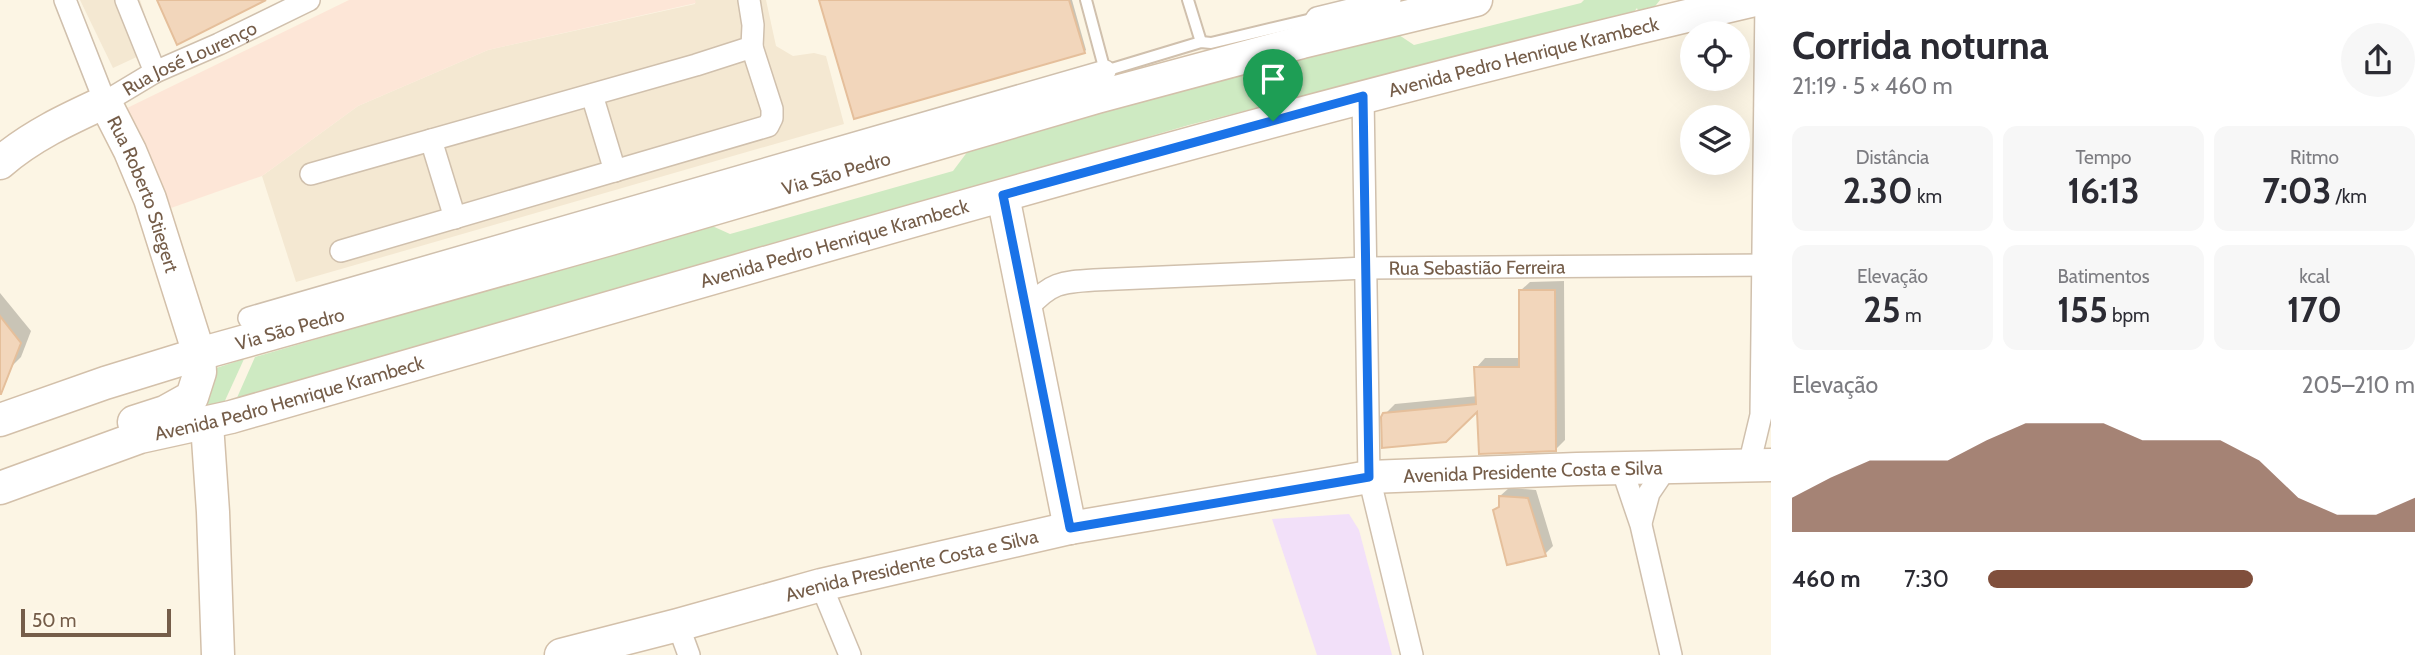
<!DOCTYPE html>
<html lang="pt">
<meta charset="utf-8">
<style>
body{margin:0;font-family:Cabin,sans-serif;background:#f7f7f7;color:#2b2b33;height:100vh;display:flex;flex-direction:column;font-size:26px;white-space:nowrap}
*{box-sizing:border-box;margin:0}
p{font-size:23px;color:#7c7c81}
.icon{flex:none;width:38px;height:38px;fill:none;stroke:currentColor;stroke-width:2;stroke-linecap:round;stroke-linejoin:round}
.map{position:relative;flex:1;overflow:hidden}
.drawer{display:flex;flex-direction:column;background:#fff;width:665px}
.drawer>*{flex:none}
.tools{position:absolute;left:1680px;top:21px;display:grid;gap:14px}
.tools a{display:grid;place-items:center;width:70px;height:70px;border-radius:50%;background:#fff;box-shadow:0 7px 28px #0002;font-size:35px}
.scale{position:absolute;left:21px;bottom:18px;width:150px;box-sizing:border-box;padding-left:7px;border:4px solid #755d49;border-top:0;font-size:19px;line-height:24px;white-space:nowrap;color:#755d49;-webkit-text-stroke:5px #fff9ea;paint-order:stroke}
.pin{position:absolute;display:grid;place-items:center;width:60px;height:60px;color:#fff;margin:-72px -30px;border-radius:50% 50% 50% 0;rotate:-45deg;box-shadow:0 0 7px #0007}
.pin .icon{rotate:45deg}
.round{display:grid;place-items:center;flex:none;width:74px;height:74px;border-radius:37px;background:#f7f7f7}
.summary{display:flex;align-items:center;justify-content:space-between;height:119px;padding:0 21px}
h1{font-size:38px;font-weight:700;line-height:52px}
.metrics{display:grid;grid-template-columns:repeat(3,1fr);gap:10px;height:119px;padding:7px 21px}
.metrics div{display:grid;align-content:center;border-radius:14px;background:#f7f7f7;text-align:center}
.metrics b{font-size:35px;font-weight:700}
.metrics small{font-size:19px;font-weight:400}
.metrics p{font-size:19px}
.chart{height:196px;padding:14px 21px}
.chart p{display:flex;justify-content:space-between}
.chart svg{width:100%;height:126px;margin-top:7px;fill:#804f3c;opacity:.7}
ul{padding:0 21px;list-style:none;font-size:23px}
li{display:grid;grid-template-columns:112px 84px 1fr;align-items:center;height:52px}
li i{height:18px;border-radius:9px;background:#804f3c}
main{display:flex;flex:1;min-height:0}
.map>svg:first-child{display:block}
.residential{fill:#f4e8d2}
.commercial{fill:#fde6d7}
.education{fill:#f2e0f9}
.green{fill:#ceeac2}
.shadow{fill:#0003}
.building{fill:#f2d6bb;stroke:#e5bf9b;stroke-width:2}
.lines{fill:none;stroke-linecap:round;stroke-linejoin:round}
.lane-casing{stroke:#d0c0ad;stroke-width:14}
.street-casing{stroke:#d0c0ad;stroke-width:24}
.secondary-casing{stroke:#d3c0aa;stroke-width:35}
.lane{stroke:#fff;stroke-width:10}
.street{stroke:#fff;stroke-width:21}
.secondary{stroke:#fff;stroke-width:32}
.route-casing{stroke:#fff;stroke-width:14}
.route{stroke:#1a73e8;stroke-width:9}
.labels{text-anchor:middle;stroke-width:5;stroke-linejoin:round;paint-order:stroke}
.street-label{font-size:19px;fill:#755d49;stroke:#fff9ea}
</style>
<main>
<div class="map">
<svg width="1771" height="655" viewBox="0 0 1771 655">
<rect width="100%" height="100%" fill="#fcf5e4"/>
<g class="residential">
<path d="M80,0H140L156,48L113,68Z"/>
<path d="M695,0H766L776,46L793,56L814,53L826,56L844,124L296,282L262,176L358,106L488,50L695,4Z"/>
</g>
<path class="commercial" d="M349,0H695L696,3L488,50L358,106L262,176L171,208L123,110Z"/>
<path class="education" d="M1349,514L1359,530L1392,655H1317L1272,519Z"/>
<g class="green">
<path d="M1584,0H1660L1652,10L1639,14L1637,8L1633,13L1189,125L236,400L255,357L710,225L730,234L953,171L968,151L1173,92L1399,35L1414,45L1581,3Z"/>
<path d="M244,359L223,405L193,407L210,370Z"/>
</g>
<g class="shadow">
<path d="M821,0H1072L1086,50L1084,52Z"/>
<path d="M1564,281L1565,440L1555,450L1478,409L1385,414L1395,404L1478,396L1476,368L1485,358H1520V291L1530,282Z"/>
<path d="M0,293L31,331L21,357L10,368L0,372Z"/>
<path d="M1509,488L1536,490L1553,546L1545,554L1495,510L1501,504L1500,496Z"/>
</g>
<g class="building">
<path d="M157,0H266L177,45Z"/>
<path d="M819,0H1069L1085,53L854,119Z"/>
<path d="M1519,290H1555L1556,451L1479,454L1477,412L1446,442L1382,448L1381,417L1383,413L1476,404L1474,367H1519Z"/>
<path d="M0,316L21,343L1,394H0Z"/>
<path d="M1499,496L1528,498L1546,556L1507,565L1493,510L1499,507Z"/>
</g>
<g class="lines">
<g class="lane-casing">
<g id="lane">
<path d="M1086,0L1105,71L1104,75"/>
<path d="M1188,0L1201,42"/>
<path d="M1105,71L1201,42L1211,43L1316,18"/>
</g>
</g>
<g class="street-casing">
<g id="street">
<path id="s1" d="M65,0L105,102L155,72L219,44L309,0"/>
<path d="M126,0L155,72"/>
<path d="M1302,42L1317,18L1390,0"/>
<path d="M592,95L615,171"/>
<path d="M1363,96L1369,477L1412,655"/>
<path d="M431,140L455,218"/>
<path d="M311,174L696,65L752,47L753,25L749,0"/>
<path d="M341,251L768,126L772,118V109L752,47"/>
<path id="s2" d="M1028,308C1050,283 1061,282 1094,280L1366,268L1771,265"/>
<path d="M249,318L1105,71"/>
<path d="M1749,465L1761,415L1766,0"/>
<path d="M1622,469L1641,525L1671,655"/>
<path d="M1641,523L1649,493L1666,468"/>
<path d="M821,585L850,655"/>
<path d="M678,625L689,655"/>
</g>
</g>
<g class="secondary-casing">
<g id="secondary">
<path id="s3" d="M0,163C31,136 68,119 105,102L130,151L150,199L199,354L200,372L192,397L165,412L134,422"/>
<path d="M1003,196L1070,528"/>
<path id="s4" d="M0,420L105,383L199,354L610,239L1097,97L1302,42L1476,0"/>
<path d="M207,424L213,512L218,655"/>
<path id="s5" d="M0,488L140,437L231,417C737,272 1242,119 1755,0"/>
<path id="s6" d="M561,655L678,625L821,585L1070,528L1369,477L1577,469L1771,465"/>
</g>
</g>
<use href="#lane" class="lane"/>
<use href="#street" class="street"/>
<use href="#secondary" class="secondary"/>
</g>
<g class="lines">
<g class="route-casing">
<path id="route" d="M1363,96L1369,477L1070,528L1003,195Z"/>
</g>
<use href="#route" class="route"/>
</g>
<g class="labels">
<g class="street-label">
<text dy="7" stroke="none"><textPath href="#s5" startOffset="1584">Avenida Pedro Henrique Krambeck</textPath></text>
<text dy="7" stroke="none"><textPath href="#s1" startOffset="205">Rua José Lourenço</textPath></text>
<text dy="7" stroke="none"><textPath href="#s4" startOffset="872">Via São Pedro</textPath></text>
<text dy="7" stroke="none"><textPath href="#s3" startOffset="222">Rua Roberto Stiegert</textPath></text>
<text dy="7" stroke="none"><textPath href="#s5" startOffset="870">Avenida Pedro Henrique Krambeck</textPath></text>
<text dy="7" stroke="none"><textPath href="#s2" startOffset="458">Rua Sebastião Ferreira</textPath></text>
<text dy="7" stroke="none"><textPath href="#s4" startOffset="304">Via São Pedro</textPath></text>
<text dy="7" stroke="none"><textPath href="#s5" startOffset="303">Avenida Pedro Henrique Krambeck</textPath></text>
<text dy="7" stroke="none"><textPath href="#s6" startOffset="992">Avenida Presidente Costa e Silva</textPath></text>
<text dy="7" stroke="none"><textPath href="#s6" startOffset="362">Avenida Presidente Costa e Silva</textPath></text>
</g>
</g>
</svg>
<div class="tools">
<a><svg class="icon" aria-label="locate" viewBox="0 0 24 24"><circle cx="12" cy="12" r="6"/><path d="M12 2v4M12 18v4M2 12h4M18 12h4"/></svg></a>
<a><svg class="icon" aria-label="layers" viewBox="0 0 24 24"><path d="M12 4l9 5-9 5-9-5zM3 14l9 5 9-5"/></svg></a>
</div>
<div class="scale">50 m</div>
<div class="pin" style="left:1273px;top:121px;background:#1e9e55"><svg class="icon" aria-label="arrive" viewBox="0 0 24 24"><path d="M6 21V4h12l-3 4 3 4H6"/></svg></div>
</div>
<section class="drawer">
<div class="summary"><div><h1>Corrida noturna</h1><p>21:19 · 5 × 460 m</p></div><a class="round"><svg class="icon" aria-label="share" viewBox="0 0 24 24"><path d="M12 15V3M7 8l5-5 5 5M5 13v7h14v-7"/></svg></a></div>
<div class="metrics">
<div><p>Distância</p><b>2.30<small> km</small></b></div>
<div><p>Tempo</p><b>16:13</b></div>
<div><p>Ritmo</p><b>7:03<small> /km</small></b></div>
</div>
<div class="metrics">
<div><p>Elevação</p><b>25<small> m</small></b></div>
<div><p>Batimentos</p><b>155<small> bpm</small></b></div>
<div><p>kcal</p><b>170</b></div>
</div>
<div class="chart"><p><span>Elevação</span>205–210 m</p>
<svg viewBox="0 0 160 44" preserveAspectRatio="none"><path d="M0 44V32L10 25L20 19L30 19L40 19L50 12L60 6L70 6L80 6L90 12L100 12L110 12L120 19L130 32L140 38L150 38L160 32V44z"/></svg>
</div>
<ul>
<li><b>460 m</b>7:30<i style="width:62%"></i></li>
</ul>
</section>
</main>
